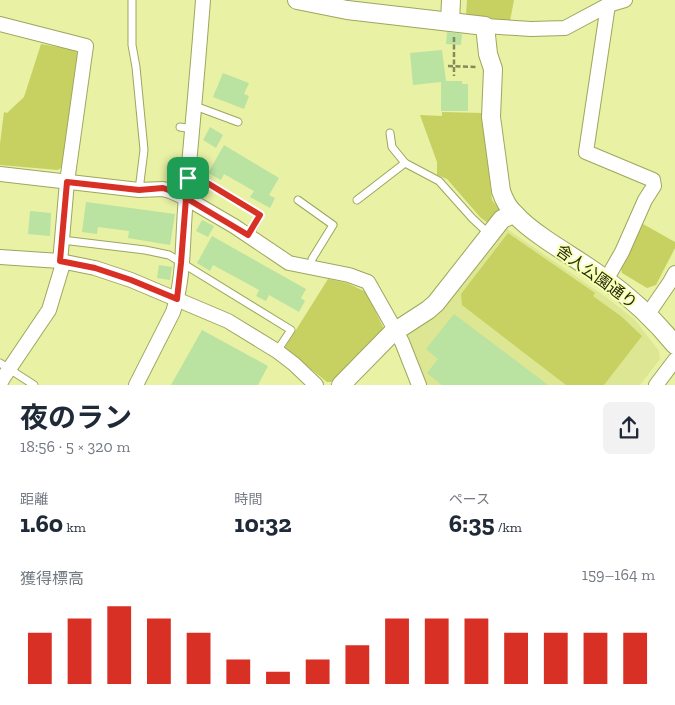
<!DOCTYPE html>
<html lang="ja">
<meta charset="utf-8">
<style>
body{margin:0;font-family:"Zilla Slab","Noto Sans JP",serif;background:#f2f2f3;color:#1f2937;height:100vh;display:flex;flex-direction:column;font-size:19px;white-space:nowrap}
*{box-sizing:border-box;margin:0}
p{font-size:16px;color:#747a83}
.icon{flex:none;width:28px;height:28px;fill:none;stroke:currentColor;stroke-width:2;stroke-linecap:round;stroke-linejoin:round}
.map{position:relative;height:385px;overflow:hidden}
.drawer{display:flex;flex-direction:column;background:#fff;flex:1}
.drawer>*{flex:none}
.pin{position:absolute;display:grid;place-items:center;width:42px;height:42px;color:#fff;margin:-21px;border-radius:10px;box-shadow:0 2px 8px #0006}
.round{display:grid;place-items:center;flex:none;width:52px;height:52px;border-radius:8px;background:#f2f2f3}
.head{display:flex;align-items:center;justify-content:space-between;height:85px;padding:0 20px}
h1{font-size:28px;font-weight:700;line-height:38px}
.stats{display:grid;grid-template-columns:repeat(3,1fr);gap:8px;height:85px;padding:5px 20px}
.stats div{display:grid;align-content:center}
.stats b{font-size:25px;font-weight:700}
.stats small{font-size:14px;font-weight:400}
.stats p{font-size:14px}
.chart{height:140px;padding:10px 20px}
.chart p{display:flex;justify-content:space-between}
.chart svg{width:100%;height:90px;margin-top:5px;stroke:#d93025;stroke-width:6}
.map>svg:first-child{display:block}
.built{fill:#dde692}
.green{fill:#c7d162}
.building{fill:#bae2a1}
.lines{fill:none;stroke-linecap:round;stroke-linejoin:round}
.service-casing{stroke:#9fa65d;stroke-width:9}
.minor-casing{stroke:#9fa65d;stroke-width:16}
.tertiary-casing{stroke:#9fa65d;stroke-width:20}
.path{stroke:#848a55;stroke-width:2.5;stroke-dasharray:5 2.5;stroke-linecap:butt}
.service{stroke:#fff;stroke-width:7}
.minor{stroke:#fff;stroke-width:14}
.tertiary{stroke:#fff;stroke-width:18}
.route-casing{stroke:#fff;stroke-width:10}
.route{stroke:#d93025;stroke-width:6}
.labels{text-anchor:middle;stroke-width:4;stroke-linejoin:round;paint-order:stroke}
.street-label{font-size:16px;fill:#282b0c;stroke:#f6ffb2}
</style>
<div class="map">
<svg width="675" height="385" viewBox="0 0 675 385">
<rect width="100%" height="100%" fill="#e9f1a5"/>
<path class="built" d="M506,228L610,300L635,320L659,351L660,359L640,385H425L422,381L408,336L409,333L435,317Z"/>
<g class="green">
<path d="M467,0H514L510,21L466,15Z"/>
<path d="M41,44L75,50L79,56L62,167L58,170L0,165V144L4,112L7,113L24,97Z"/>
<path d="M442,112L482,113L492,200L500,211L490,225L480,217L447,179L437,175V162L420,115L442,116Z"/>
<path d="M643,224L675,242V248L656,285L647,288L622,273L621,269Z"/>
<path d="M508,233L595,293L593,296L622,317L642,336L604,385H566L462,305L461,294Z"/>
<path d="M328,279L347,283L366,292L384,329L334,382H327L292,354L284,349Z"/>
</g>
<g class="building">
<path d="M447,32L462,34L461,45L446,44Z"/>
<path d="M442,50L446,81H462V84H468V111H441V82L413,85L410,53Z"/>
<path d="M223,73L249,83L244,94L249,96L244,109L213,97Z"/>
<path d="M210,127L223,135L216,148L203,140Z"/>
<path d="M224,145L279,178L269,195L275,198L270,208L250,197L254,191L224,174L221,180L208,173Z"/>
<path d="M86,202L175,214L170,245L128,238L129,231L98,227L97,234L82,232Z"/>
<path d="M30,211L51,213L50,236L28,234Z"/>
<path d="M202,220L214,226L208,237L196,231Z"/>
<path d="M212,236L306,289L301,298L305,301L299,312L269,295L266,301L256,296L259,290L213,265L210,271L197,263Z"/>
<path d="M159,265L172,267L170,280L157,278Z"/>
<path d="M454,314L548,385H442L427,373L438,359L426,349Z"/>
<path d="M202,330L268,366L258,385H171Z"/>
</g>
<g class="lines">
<g class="service-casing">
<g id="service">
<path d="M132,0V45L136,67L144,150L139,190"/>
<path d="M195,106L238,122"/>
<path d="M180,127L193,129"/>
<path d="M390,133L392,147L405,163L439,181L472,218L490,235"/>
<path d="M188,178L204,181L260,215L249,235"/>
<path d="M298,200L333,225L312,259L311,266"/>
<path d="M357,200L405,163"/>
<path d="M62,240L145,250L169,255L291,330L277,351"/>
<path d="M0,363L34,385"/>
</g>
</g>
<g class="minor-casing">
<g id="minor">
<path d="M0,24L86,46L67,182L61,251L60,261L62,267L49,310L3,378L0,384"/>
<path d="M485,26L531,29L565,28L608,5"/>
<path d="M0,174L139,190L163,189L170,191L186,198L234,226L289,263L349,275L368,282L402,342L419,385"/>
<path d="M0,257L60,261L95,268L131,280L228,321L277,351L294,364L316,385"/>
<path d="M606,280L622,252L645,200L654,186L653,180L586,152L608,5L625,0"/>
<path d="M648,314L670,282L675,273"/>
<path d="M136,385L173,312C185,276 182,236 186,198C192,132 198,66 203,0"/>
<path d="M656,385L675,360"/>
</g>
</g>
<g class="tertiary-casing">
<g id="tertiary">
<path d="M297,0L347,10L485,26L488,54L493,69L491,117L501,191C504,200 508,208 515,214C525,226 538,234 551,243C569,255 588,266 605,279C631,298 655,320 675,345"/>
<path d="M450,22L451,0"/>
<path d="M341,385L391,334L428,310L436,303L502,219L514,214"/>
</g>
</g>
<g class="path">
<path d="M454,37V76"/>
<path d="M448,66L476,67"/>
</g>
<use href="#service" class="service"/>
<use href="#minor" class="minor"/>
<use href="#tertiary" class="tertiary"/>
</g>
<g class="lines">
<g class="route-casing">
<path id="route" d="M188,178L186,198L177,193L163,188L139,190L67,182L60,261L95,268L131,280L177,299L181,263L186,198L248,235L260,215L204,181L188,178"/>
</g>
<use href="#route" class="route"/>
</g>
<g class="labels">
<g class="street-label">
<text transform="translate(597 276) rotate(36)" y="6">舎人公園通り</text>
</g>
</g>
</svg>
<div class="pin" style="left:188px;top:178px;background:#1e9e55"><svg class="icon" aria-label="arrive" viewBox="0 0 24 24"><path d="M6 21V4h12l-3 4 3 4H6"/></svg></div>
</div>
<section class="drawer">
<div class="head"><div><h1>夜のラン</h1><p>18:56 · 5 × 320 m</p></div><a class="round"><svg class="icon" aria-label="share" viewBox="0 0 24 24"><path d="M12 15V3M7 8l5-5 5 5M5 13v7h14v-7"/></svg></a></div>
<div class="stats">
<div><p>距離</p><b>1.60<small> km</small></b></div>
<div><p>時間</p><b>10:32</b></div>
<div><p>ペース</p><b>6:35<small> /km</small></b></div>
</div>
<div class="chart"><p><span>獲得標高</span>159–164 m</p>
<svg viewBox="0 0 160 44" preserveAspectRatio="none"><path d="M5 44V19M15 44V12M25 44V6M35 44V12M45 44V19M55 44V32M65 44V38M75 44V32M85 44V25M95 44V12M105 44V12M115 44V12M125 44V19M135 44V19M145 44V19M155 44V19"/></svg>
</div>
</section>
